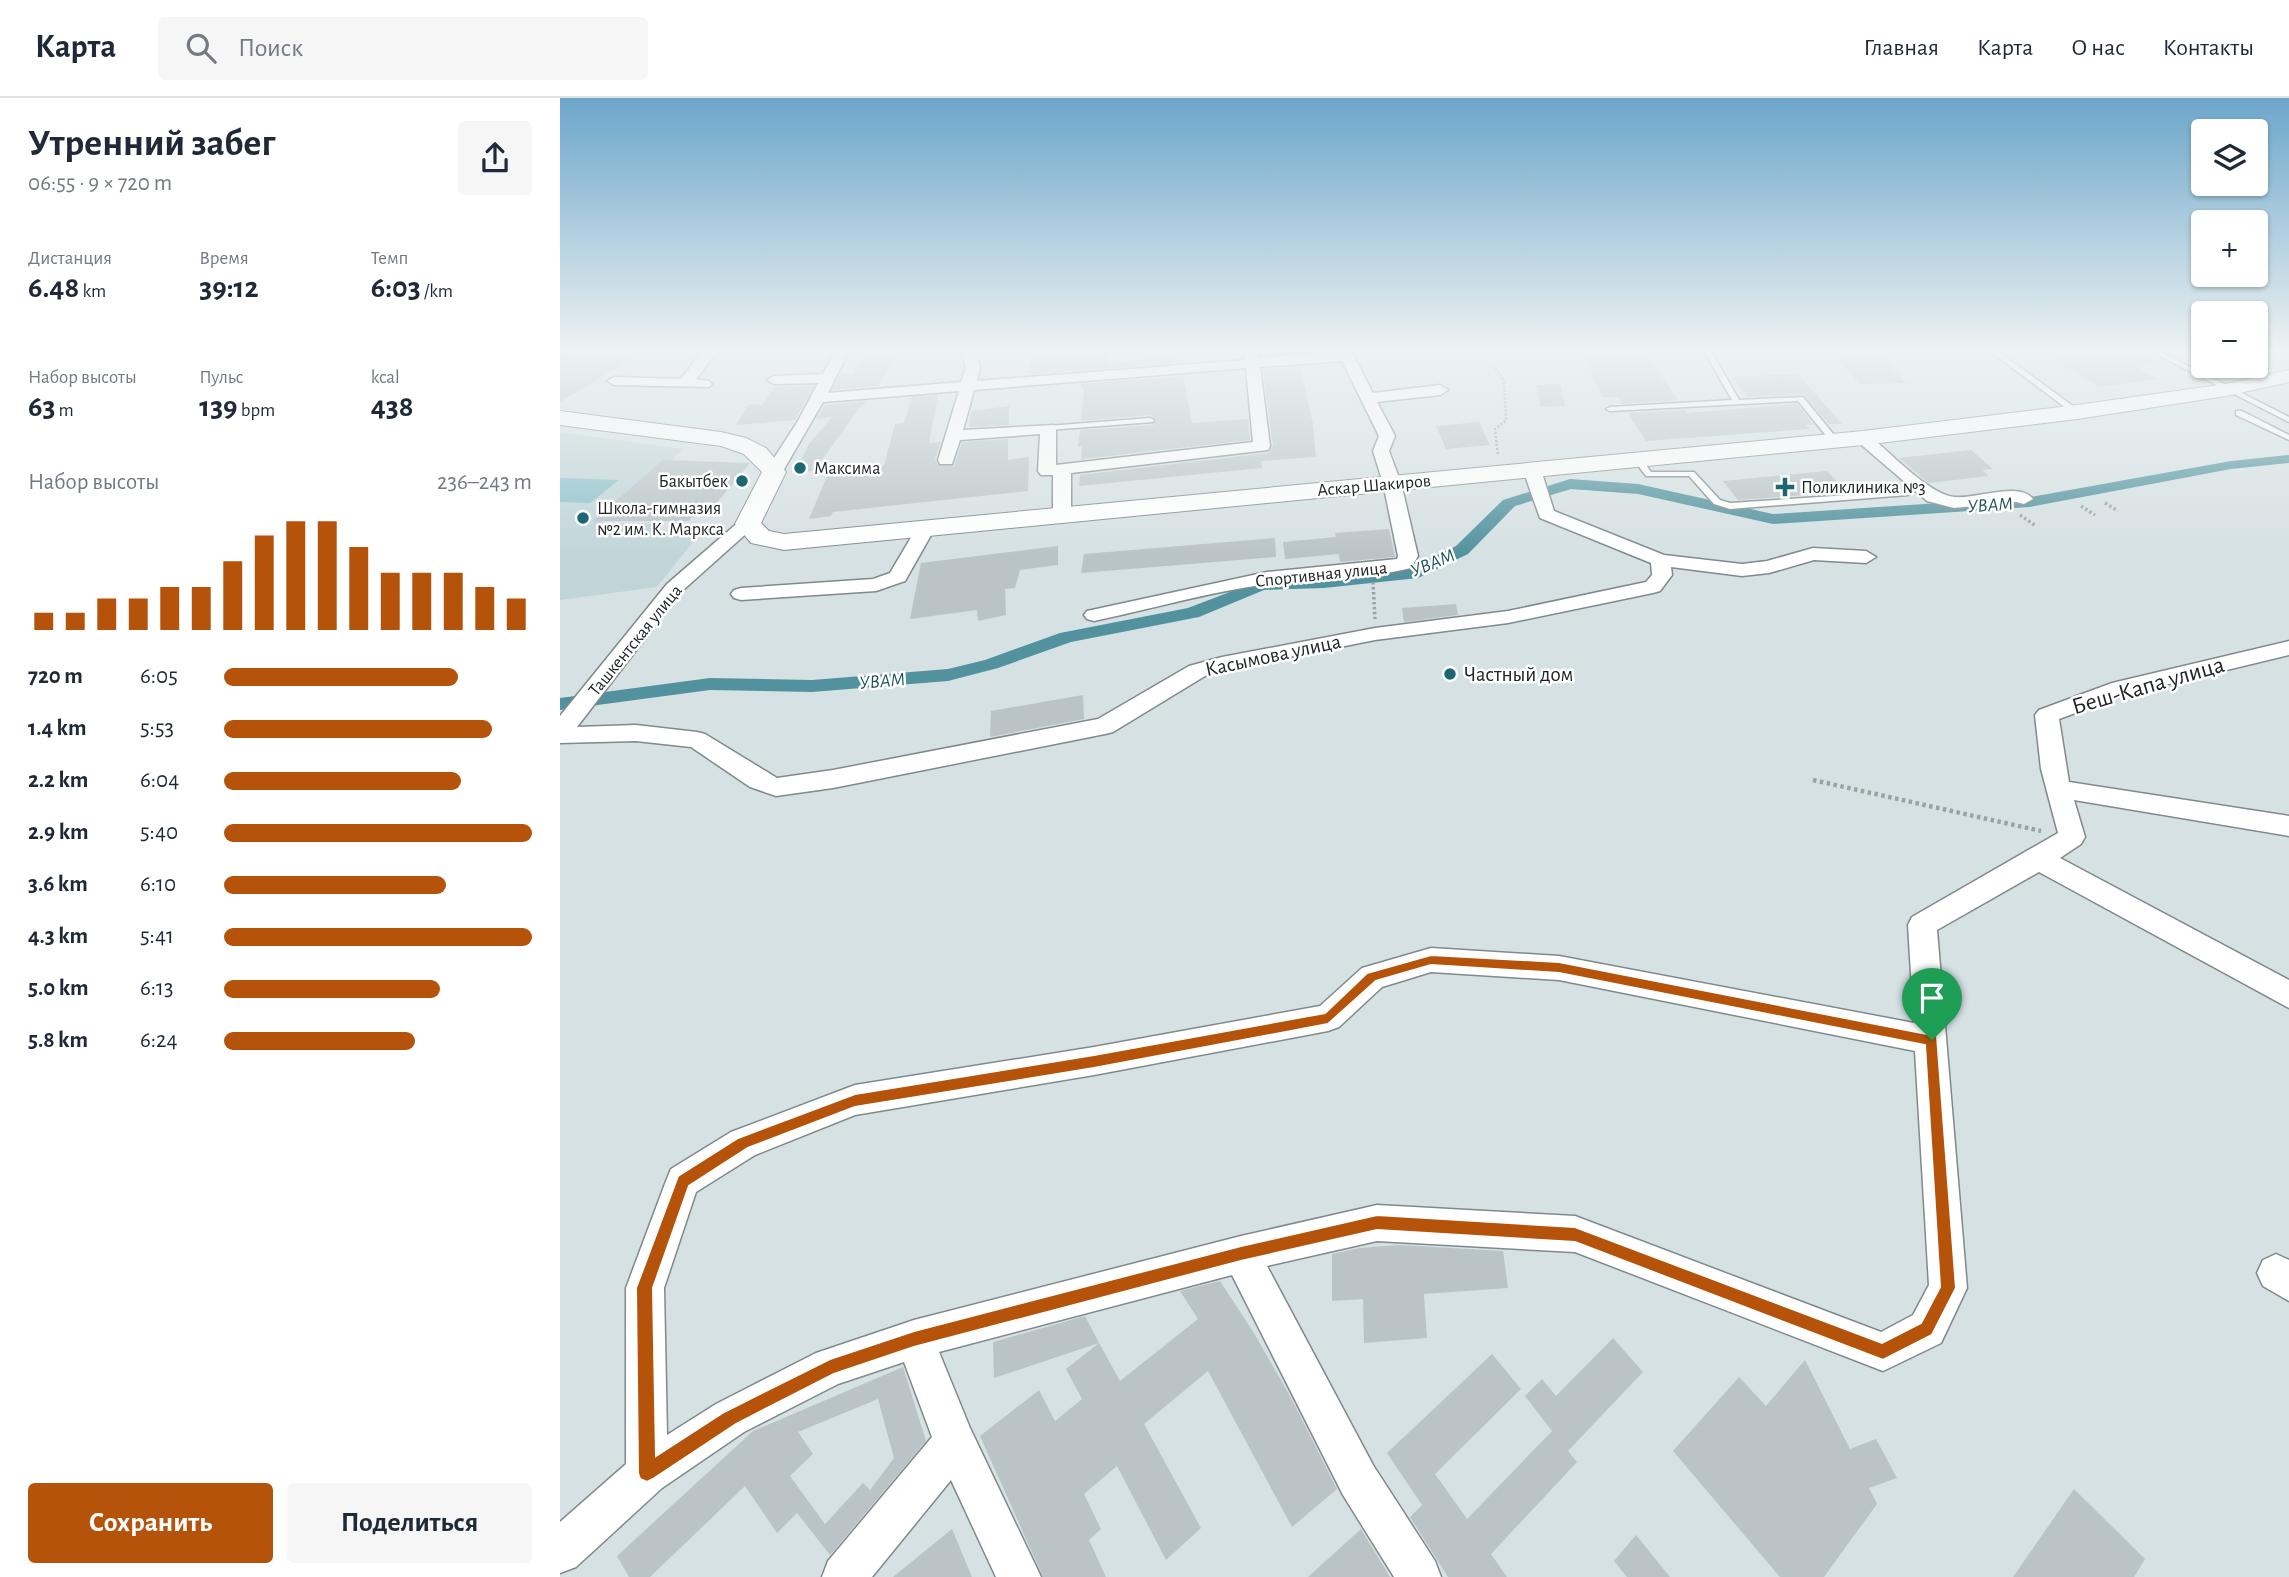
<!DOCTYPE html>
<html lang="ru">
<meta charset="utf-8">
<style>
body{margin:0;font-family:"Alegreya Sans",sans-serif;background:#f6f6f7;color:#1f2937;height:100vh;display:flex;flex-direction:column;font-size:26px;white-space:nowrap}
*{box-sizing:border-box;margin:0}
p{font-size:23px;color:#747a83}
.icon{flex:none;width:38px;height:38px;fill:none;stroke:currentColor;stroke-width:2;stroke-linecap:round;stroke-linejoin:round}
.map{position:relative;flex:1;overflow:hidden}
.sheet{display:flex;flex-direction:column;background:#fff;width:560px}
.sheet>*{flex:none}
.tools{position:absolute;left:1631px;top:21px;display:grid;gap:14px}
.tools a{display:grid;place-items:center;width:77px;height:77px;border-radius:7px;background:#fff;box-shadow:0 2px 5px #0004;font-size:35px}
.pin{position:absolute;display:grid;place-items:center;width:60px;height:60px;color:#fff;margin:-72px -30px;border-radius:50% 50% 50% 0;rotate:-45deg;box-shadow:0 0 7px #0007}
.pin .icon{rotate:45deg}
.round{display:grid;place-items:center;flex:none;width:74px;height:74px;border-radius:7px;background:#f6f6f7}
.headline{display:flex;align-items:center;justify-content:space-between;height:119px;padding:0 28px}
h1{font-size:38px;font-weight:600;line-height:52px}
.figures{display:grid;grid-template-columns:repeat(3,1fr);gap:10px;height:119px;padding:7px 28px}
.figures div{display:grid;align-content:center}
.figures b{font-size:30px;font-weight:600}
.figures small{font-size:19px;font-weight:400}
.figures p{font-size:19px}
.chart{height:196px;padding:14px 28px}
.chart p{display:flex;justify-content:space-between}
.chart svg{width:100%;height:126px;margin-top:7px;stroke:#b45309;stroke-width:6}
.action{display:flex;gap:14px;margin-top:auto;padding:14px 28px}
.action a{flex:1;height:80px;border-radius:7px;background:#b45309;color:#fff;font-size:28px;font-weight:600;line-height:80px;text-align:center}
.action a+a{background:#f6f6f7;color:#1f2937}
ul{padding:0 28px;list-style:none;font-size:23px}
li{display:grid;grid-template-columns:112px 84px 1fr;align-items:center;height:52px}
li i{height:18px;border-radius:9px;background:#b45309}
header{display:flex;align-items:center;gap:42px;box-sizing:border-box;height:98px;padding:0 35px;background:#fff;border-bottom:2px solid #e0e1e3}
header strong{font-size:33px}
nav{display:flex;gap:38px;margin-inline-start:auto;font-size:24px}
.search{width:490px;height:63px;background:#f6f6f7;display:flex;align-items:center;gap:18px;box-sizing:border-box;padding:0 24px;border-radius:7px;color:#747a83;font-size:26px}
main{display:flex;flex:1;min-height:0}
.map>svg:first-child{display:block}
.built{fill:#c1d5d9}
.green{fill:#8dc1cb}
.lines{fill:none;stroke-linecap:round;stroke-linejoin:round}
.canal{fill:#52929e;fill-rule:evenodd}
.building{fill:#bac4c6;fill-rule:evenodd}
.service-casing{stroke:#80898b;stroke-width:3}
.minor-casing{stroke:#80898b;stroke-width:3}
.secondary-casing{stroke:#80898b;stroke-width:2}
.path-far2{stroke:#9aa3a4;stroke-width:2.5;stroke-dasharray:2 2;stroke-linecap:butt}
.path-far1{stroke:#9aa3a4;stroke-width:3.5;stroke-dasharray:2.5 2.5;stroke-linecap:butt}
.path{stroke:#9aa3a4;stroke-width:4.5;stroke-dasharray:3.5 3.5;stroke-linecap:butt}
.service{fill:#fff;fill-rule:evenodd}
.minor{fill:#fff;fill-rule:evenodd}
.secondary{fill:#fff;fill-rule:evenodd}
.route{fill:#b45309;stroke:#fff;stroke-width:2;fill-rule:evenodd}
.poi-dot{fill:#1c6672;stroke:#fff;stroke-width:2.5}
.labels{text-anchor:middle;stroke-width:5;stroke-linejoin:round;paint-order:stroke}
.far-poi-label{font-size:18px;fill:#212526;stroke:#fff;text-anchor:start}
.far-street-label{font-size:18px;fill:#212526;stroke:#fff}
.far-water-label{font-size:19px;font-style:italic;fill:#1b525c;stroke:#fff}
.street-label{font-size:21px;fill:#212526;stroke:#fff}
.poi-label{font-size:21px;fill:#212526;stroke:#fff;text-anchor:start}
.near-street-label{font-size:24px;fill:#212526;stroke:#fff}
</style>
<header>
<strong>Карта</strong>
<div class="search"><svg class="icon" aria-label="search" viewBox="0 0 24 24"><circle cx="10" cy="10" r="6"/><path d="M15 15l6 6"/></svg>Поиск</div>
<nav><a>Главная</a><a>Карта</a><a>О нас</a><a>Контакты</a></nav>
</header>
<main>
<section class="sheet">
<div class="headline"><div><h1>Утренний забег</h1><p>06:55 · 9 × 720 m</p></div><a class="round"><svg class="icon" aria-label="share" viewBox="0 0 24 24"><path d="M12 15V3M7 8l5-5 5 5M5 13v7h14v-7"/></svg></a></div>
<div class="figures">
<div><p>Дистанция</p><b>6.48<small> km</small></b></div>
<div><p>Время</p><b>39:12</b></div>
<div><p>Темп</p><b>6:03<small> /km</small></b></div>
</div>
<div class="figures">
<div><p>Набор высоты</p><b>63<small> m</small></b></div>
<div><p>Пульс</p><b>139<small> bpm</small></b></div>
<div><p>kcal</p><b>438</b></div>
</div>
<div class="chart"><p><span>Набор высоты</span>236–243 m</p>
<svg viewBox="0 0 160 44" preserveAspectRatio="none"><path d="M5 44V38M15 44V38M25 44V33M35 44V33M45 44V29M55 44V29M65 44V20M75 44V11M85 44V6M95 44V6M105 44V15M115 44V24M125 44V24M135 44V24M145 44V29M155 44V33"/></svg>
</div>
<ul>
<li><b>720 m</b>6:05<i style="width:76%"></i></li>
<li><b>1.4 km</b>5:53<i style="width:87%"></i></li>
<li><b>2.2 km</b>6:04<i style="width:77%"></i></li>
<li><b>2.9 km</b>5:40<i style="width:100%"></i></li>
<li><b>3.6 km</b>6:10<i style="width:72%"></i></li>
<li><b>4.3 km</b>5:41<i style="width:100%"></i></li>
<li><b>5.0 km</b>6:13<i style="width:70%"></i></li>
<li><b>5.8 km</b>6:24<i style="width:62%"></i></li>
</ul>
<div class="action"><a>Сохранить</a><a>Поделиться</a></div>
</section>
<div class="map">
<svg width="1729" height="1479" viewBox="0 0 1729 1479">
<rect width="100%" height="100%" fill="#d6e1e3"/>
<path class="built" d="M0,334L123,351L41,425H100L86,439L140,435L97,489L0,502Z"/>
<path class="green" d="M0,380L59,382L30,405L0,404Z"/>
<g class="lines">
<path class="canal" d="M1729,357V365L1671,371L1470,409L1213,426L1078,396L1011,391L955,408L908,456L858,480L764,490L704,492L639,519L511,544L438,570L388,583L252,594L150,592L0,612V600L150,580L252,582L388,571L425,562L500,535L628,510L701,482L764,480L848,471L896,448L943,402L1010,381L1078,386L1213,416L1470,399L1671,363Z"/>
</g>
<g class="building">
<path d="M12,251H22L77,258L0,304V259Z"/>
<path d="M519,251H547V266L612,258L613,265L467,276L473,256Z"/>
<path d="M1269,251H1315L1346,285L1299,286Z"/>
<path d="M1476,251H1570L1596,265L1573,268L1597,281L1539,289Z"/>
<path d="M338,252L318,288L272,292L280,276H293L305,254Z"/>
<path d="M1085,255L1118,302L1062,306L1058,299H1042L1024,256Z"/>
<path d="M740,269L753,326L756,359L701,363L702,370L519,388L520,377L708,355L713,348L703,271Z"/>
<path d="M1238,276L1282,326H1269L1243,296L1187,299L1172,279Z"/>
<path d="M623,278L632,325L688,321L690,342L521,361L522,348L518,349L520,332L593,327L596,321L590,317L521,323L524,290H521V286Z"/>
<path d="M1000,286L1005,308L981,309L976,287Z"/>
<path d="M254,288L235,322L176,327L189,306L202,307L215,289Z"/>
<path d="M378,297L369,345L381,344L375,361L378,367L394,368L402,344L448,341V362L469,359L468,393L273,414L271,418L249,421L269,373L324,368L335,326L344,325L352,299Z"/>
<path d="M307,303L300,309L254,373L234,375L249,346L272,319L256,321L265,307Z"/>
<path d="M1237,306L1254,327H1246L1249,331L1086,343L1068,315L1125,312L1127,315Z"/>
<path d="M449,308V327L409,329L411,313Z"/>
<path d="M919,324L930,347L886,351L876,328Z"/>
<path d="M1411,352L1433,371L1422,372L1429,378L1369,385L1339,360Z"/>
<path d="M103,362L190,365L155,407L141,408L129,423H33Z"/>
<path d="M1267,373L1287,394L1178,402L1163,383Z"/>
<path d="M829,431L835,459L780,464L779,456L725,461L723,444L776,439L775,435Z"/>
<path d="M715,440L716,459L521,475L524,456Z"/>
<path d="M498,448V467L460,472L455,490L445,491L446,517L418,523L417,512L350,521L361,465Z"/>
<path d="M896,506L898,517L844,524L842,510Z"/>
<path d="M523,597L524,621L430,639L431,613Z"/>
<path d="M838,1147L943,1153L948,1190L864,1196L867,1240L804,1245L803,1201L772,1203V1156L800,1150Z"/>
<path d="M660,1183L694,1235L730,1298L777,1391L732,1429L648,1273L584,1326L641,1430L606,1462L557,1368L524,1396L541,1431L529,1442L546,1479H483L420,1338L479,1292L495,1323L522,1301L506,1271L539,1245L560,1283L638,1221L620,1193Z"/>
<path d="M525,1218L539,1245L434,1280L433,1244Z"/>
<path d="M1053,1240L1083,1274L1008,1353L1017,1364L931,1456L947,1479H888L850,1419L862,1407L827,1355L932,1256L961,1291L875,1376L907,1421L992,1333L965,1298L982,1281L996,1298Z"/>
<path d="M1245,1262L1290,1351L1316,1341L1337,1380L1309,1390L1317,1406L1264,1479H1220L1113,1353L1179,1279L1206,1308Z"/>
<path d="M343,1269L366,1343L270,1457L237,1415L217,1435L185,1388L90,1479H69L57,1458L193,1333ZM318,1301L334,1360L310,1392L303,1385L265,1426L230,1378L253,1356L238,1334Z"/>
<path d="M1514,1391L1585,1461L1574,1479H1453Z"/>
<path d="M392,1431L412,1479H333Z"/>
<path d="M801,1431L830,1479H748Z"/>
<path d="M1076,1437L1110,1479H1067L1054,1463Z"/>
</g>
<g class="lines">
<g class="service-casing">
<g id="service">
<path d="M1143,251H1150L1179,302L1243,299L1279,343L1272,345L1238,303L1050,313L1046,311L1050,309L1172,302Z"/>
<path d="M1427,251H1435L1521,314L1514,316Z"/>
<path d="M1586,251H1595L1729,319V324Z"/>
<path d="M1676,313H1682L1729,337V342L1676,317Z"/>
<path d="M590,320L594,322L593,324L488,332L484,330L488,328Z"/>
<path d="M1075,360H1081L1091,374H1134L1160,402L1170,405L1348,393L1352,395L1348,397L1170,411L1154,406L1129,378H1086L1074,362Z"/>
</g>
</g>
<g class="minor-casing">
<g id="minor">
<path d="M0,251H9L0,256Z"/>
<path d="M144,251H159L136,281L149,283L152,286L149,289L54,287L47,283L54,279L121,281Z"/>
<path d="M276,251H290L268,295L401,284L406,270L401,251H415L420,270L417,283L685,262L684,251H698L699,260L790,251L813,295L880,287L888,292L880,297L817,304L835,338L829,353L841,385L858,458L851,470C804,482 755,479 707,486C649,494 591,511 534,523L527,521L524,517L527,513L707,474L837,461L838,458L823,385L813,353L819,338L782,263L700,269L710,348L708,352L511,375V417L502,422L493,417V377H481L478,373L480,336L400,342L392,366H380L378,362L399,293L263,304L220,378H208L205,374L238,323L258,285L214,286L207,282L214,278L263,276ZM686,270L693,344L496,367V330L494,327L403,332L414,292Z"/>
<path d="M1303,335L1309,337C1328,353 1371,398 1395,399C1416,401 1460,383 1473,401L1464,406L1456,404L1394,410L1367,403L1297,343L1295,340L1297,337Z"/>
<path d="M972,367L981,372L994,413L1104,457L1182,466L1207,463L1253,450L1306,453L1316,459L1306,465L1254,462L1209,475L1182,478L1111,469L1112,477L1100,493L1093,495L948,525L815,542L664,572L645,578L553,634L545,636L273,690L216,698L190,689L131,649L76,643L0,645V618L107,486L181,422L188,420L197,426L121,494L17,629L76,627L137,634L145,636L217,680L273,672L538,621L629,568L662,559L815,530L948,513L1086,484L1092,477L1091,465L980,420L963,372Z"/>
<path d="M366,424L375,430L345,483L316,493L181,502L174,500L171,496L174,492L181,490L313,481L330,475L359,426Z"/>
<path d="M1729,543V557L1567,596L1499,621L1509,684L1729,718V738L1514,702L1525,739L1521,746L1500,760L1729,882V910L1479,774L1377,832L1407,1190L1381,1245L1323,1273L1015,1154L817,1143L707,1168L813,1367L875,1463L881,1479H834L783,1397L672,1177L379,1254L410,1330L481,1479H436L391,1382L312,1479H262L268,1463L372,1339L344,1264L278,1286L184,1334L102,1390L16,1469L0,1475V1424L66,1366V1190L106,1083L111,1071L171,1034L295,987L534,949L760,908L802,870L871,850L999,858L1354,925L1348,827L1352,819L1498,735L1481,671L1475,617L1479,612L1552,585ZM871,874L999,882L1355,953L1369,1187L1353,1217L1321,1234L1015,1118L817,1107L681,1138L354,1222L256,1255L156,1306L107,1337L104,1190L136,1094L195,1057L295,1017L534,977L768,933L779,929L822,889Z"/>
<path d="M1716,1156L1729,1162V1203L1703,1188L1697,1175L1703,1162Z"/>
</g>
</g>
<g class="secondary-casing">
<path id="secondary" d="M1729,272V284L1666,298L1517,321L1303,347L224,452L191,445L175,426L202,374L184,356L161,348L0,327V313L161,334L186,340L206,350L226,374L201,425L209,433L224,436L1303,333L1517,307L1666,286Z"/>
</g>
<path class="path-far2" d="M933,267L944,283L946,323L935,331L938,358"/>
<g class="path-far1">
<path d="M1545,405L1558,413"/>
<path d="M1521,408L1535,417"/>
<path d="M1460,417L1476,428"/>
<path d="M813,484L815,521"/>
</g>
<path class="path" d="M1253,682L1481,733"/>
<use href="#service" class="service"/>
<use href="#minor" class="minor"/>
<use href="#secondary" class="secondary"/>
</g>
<linearGradient id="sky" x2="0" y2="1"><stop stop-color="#6ca6ca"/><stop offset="0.55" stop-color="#edf2f2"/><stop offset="1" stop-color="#edf2f2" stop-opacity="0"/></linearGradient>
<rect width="1729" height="458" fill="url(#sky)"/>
<path class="route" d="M871,857L999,864L1377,938L1396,1190L1372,1237L1323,1262L1015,1144L817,1132L681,1163L354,1249L274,1276L176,1326L93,1381L87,1384L80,1381L78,1375L76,1190L118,1078L178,1040L295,996L534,957L765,915L807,875ZM871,867L999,875L1365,947L1380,1189L1361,1225L1322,1245L1015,1129L817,1117L681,1148L354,1233L270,1261L164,1314L96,1358L93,1190L129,1088L188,1050L295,1009L534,970L768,926L816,883Z"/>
<g class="poi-dot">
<circle cx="240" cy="370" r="7"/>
<circle cx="182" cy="383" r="7"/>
<path d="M1221.5 378.5h7v7h7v7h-7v7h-7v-7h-7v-7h7z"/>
<circle cx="23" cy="420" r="7"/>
<circle cx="890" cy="576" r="7"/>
</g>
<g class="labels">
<g class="far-poi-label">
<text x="254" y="376">Максима</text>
<text x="168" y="389" text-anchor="end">Бакытбек</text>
<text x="1241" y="395">Поликлиника №3</text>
<text x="37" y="416">Школа-гимназия<tspan x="37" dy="21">№2 им. К. Маркса</tspan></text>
</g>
<g class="far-street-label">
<text transform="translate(814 387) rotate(-5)" y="6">Аскар Шакиров</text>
<text transform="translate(761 476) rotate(-6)" y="6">Спортивная улица</text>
<text transform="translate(75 542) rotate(-51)" y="6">Ташкентская улица</text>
</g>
<g class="far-water-label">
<text transform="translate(1430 406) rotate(-4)" y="7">УВАМ</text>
<text transform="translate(872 464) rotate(-22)" y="7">УВАМ</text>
<text transform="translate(322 582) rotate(-5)" y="7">УВАМ</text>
</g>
<g class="street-label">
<text transform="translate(713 557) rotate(-12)" y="7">Касымова улица</text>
</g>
<g class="poi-label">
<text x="904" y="583">Частный дом</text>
</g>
<g class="near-street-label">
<text transform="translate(1588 587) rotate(-16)" y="8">Беш-Капа улица</text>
</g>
</g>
</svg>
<div class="tools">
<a><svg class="icon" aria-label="layers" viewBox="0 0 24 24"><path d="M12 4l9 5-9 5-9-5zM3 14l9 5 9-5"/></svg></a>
<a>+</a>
<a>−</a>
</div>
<div class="pin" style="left:1372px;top:942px;background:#1e9e55"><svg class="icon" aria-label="arrive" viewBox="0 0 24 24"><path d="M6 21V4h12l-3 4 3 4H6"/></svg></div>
</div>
</main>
